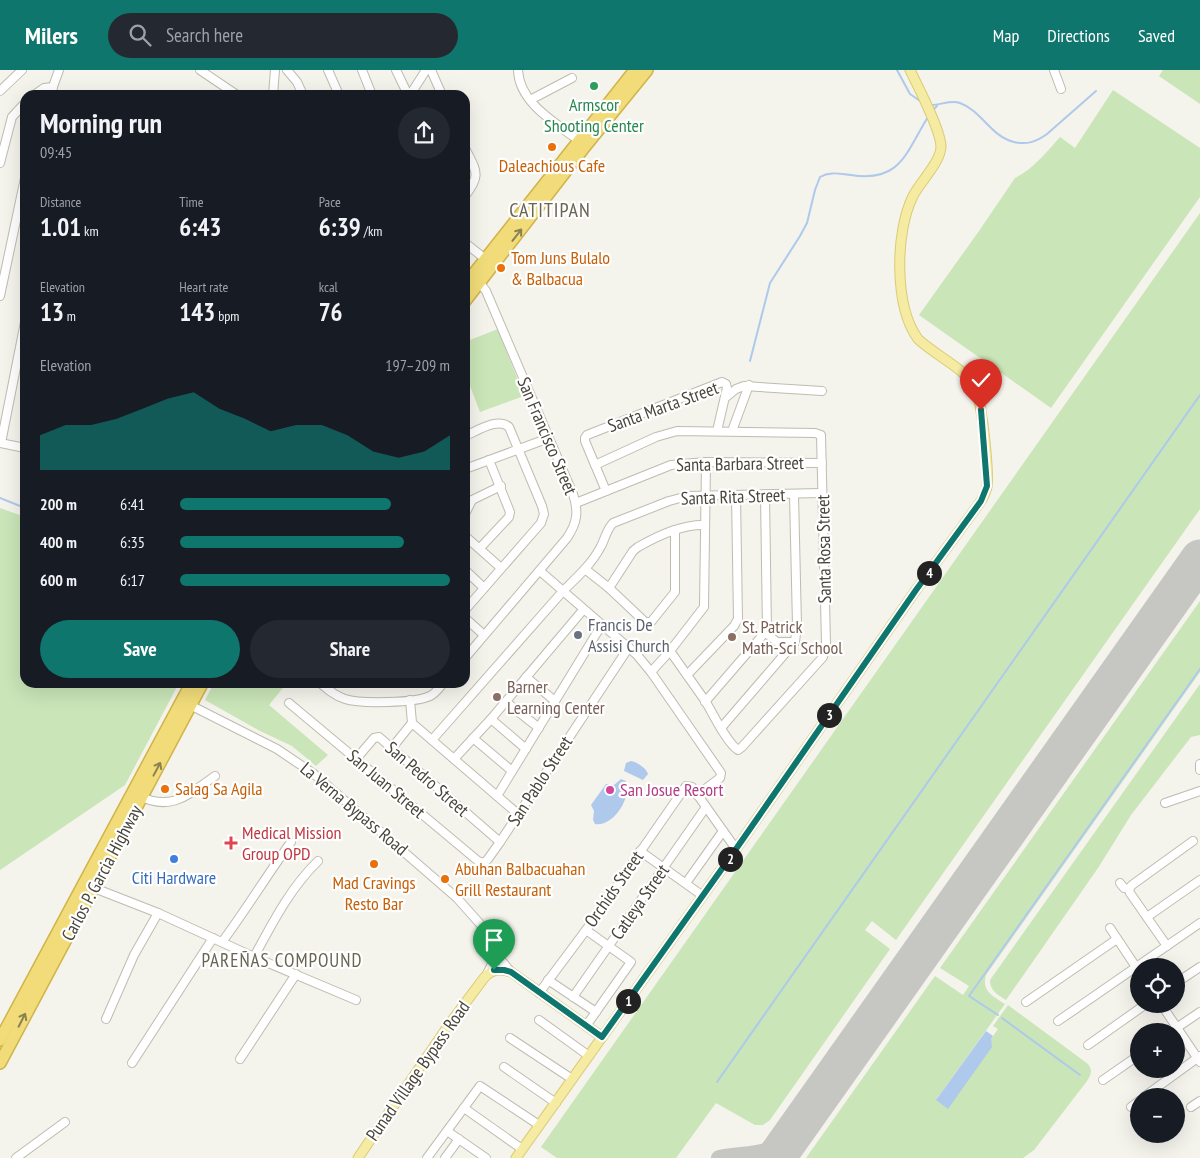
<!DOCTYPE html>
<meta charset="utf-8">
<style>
body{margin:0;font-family:"PT Sans Narrow",sans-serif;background:#242831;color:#f1f3f6;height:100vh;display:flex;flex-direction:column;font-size:19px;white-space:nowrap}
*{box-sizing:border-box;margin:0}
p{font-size:16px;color:#9ea1a6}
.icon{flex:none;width:28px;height:28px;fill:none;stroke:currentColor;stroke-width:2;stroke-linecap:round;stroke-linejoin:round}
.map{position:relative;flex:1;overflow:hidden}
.panel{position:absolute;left:20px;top:20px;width:450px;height:598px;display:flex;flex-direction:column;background:#171b24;border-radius:15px;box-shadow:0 5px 20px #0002}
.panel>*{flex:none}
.tools{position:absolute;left:1130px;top:888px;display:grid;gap:10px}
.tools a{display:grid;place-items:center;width:55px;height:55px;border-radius:50%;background:#171b24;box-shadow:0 5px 20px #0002;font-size:25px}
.pin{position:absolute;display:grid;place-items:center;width:42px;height:42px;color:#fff;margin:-51px -21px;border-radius:50% 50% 50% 0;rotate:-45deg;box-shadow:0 0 5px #0007}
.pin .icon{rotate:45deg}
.km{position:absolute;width:25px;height:25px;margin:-12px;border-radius:50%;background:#222;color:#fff;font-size:14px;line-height:25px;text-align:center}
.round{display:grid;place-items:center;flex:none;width:52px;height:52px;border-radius:26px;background:#242831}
.headline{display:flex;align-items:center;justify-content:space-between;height:85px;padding:0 20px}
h1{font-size:28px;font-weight:800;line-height:38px}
.metrics{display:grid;grid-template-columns:repeat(3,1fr);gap:8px;height:85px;padding:5px 20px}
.metrics div{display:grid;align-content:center}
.metrics b{font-size:25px;font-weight:800}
.metrics small{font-size:14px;font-weight:400}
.metrics p{font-size:14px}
.chart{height:140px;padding:10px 20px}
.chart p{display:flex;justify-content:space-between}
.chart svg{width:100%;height:90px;margin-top:5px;fill:#0f766e;opacity:.7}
.cta{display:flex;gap:10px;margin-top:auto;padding:10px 20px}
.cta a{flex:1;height:58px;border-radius:30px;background:#0f766e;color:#fff;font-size:20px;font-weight:800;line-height:58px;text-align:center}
.cta a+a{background:#242831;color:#f1f3f6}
ul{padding:0 20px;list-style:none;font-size:16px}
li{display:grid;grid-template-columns:80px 60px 1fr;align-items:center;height:38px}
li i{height:12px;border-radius:6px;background:#0f766e}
header{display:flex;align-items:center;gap:30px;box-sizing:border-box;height:70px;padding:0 25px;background:#0f766e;color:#fff}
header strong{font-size:24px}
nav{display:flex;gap:28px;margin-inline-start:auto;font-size:18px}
.search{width:350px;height:45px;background:#242831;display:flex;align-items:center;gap:12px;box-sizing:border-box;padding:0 18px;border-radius:28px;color:#9ea1a6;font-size:19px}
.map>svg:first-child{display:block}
.green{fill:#cae5b8}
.water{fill:#aec9eb}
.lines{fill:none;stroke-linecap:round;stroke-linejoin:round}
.stream{stroke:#aec9eb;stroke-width:2}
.taxiway{stroke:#c6c6c2;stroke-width:16}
.runway{stroke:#c6c6c2;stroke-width:39}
.minor-casing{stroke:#bfbcaf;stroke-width:10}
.major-casing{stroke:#dacb74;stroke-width:11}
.highway-casing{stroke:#d0b349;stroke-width:14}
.minor{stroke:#fff;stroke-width:8}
.major{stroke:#f6eba3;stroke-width:9}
.highway{stroke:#f1dc79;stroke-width:11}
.oneway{stroke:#8c8153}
.route-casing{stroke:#fff;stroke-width:10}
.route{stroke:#0f766e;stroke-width:6}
.leisure-dot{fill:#2e9e5b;stroke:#fff;stroke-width:2}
.food-dot{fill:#e8710a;stroke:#fff;stroke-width:2}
.worship-dot{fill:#6b7280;stroke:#fff;stroke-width:2}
.education-dot{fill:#8d6e63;stroke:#fff;stroke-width:2}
.hotel-dot{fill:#d1479c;stroke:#fff;stroke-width:2}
.health-dot{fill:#e0444e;stroke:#fff;stroke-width:2}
.shop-dot{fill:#3f7fe0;stroke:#fff;stroke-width:2}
.labels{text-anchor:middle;stroke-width:4.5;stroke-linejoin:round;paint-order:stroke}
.leisure-label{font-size:18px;fill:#27864d;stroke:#fff}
.food-label{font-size:18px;fill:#c56008;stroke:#fff;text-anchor:start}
.street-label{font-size:18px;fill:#48453a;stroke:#fff}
.worship-label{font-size:18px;fill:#5b616d;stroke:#fff;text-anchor:start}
.education-label{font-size:18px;fill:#785e54;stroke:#fff;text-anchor:start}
.hotel-label{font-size:18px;fill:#b23c85;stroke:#fff;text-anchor:start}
.health-label{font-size:18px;fill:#be3a42;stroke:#fff;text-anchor:start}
.shop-label{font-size:18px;fill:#366cbe;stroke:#fff}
.neighbourhood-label{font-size:19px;letter-spacing:1px;fill:#6a6452;stroke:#fff}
.quarter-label{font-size:20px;letter-spacing:1px;fill:#6a6452;stroke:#fff}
</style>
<header>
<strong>Milers</strong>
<div class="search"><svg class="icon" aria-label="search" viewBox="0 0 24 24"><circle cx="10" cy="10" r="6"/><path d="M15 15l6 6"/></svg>Search here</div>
<nav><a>Map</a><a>Directions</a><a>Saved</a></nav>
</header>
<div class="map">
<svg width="1200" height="1088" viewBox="0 0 1200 1088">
<rect width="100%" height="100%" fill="#f4f3ec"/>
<g class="green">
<path d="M1163,0H1200V34L1159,6Z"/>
<path d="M1113,20L1200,78V127L1051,338L919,245L979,161L1015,108C1033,99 1047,82 1060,67L1075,78Z"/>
<path d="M1200,143V439L896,870L872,851L865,860L890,879L770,1050L763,1055H755L716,1033L676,1088H557L541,1077Z"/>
<path d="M498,259L524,326L480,342L465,303V272Z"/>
<path d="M0,438L25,447V612L179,613L125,715L0,800Z"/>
<path d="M1200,531V602L986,905C981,921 993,926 1005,934L936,1030L991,969L998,959L993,956L1008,935L1088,994C1093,1001 1091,1004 1087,1011L1034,1080L1023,1088H806L935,906L963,925L969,916L940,898Z"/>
<path d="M214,613H287L269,635L328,685L316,696L292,676L260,661L205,630Z"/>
<path d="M1200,614V665L1191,667L1131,745L1098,798L1006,930C998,925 990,921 990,910Z"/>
</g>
<g class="water">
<path d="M631,691C637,692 646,698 648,704L643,710L624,701L626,693Z"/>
<path d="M621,709L626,711C632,727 614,757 595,754L593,750L594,741L591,735L606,714L614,715Z"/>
<path d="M986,961L993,966L991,969L992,977L948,1039L936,1030Z"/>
</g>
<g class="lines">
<g class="stream">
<path d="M897,0L910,24L923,33"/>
<path d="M929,35C940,36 950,29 960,33C982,41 990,66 1014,72C1027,75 1036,72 1047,64L1096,21"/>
<path d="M932,41L937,36"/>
<path d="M750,291L770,213L800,166L807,153L815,120L820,107C830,101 840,104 851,105C901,113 906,82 928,47"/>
<path d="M0,428L25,438"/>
<path d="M998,945L969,926L1200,599"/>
<path d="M1002,948L1080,1005"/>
<path d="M717,1012L1200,325"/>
</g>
<path class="taxiway" d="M719,1088C751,1082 771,1088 795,1062"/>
<path class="runway" d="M776,1088L1200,489"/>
<g class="minor-casing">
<g id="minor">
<path d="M200,0L237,25"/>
<path d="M287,0L297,12L303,25"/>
<path d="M328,0L339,25"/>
<path d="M362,0L372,25"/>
<path d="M396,0L408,25"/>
<path d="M431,0L442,25"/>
<path d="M518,0C519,34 558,54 582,73"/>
<path d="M1054,0L1061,19"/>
<path d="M0,21L22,0"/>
<path d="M34,25L44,18L53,17"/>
<path d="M50,25L59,0"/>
<path d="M273,25L275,0"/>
<path d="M410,25L426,0"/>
<path d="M530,30L572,8"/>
<path d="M465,78C476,101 482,104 465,126"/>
<path d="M0,93L12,47L25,33"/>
<path d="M465,173L488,191"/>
<path d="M0,226L25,108"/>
<path d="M725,328L736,319L744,316L822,321"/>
<path d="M732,361L749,315"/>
<path d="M465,366C477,361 498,347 509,357L542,436L544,444L541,453L465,540"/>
<path d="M0,373L25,378"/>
<path d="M1,373L25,252"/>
<path d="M595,395L656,367L677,361L815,363L821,365L826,573L823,587L742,677L738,680C727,673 713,644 706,632C694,615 682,598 670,581"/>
<path d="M465,399L549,368"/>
<path d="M606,421L585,371V368L587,365L722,312L726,314L727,318L717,361"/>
<path d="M576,433L671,395L706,392L822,393"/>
<path d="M465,444L472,430L501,416"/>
<path d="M465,466L501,498"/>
<path d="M480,478L509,447L510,442L489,390"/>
<path d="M585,499L609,518L645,552H651L675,522V460"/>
<path d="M465,500L484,518"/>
<path d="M540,501L637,585L651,602L721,703L720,708L697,725"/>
<path d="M609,518L633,481L638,477C657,466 682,454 705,455"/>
<path d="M465,548L484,565"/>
<path d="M766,563L777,572H795"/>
<path d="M465,588L567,468C577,453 579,442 573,424L486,221L477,209"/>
<path d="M651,602L670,581L704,537L706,392"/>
<path d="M687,605L734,556L738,549L736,425"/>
<path d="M526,607L555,631"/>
<path d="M319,612C327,619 335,626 345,629C360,634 416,633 430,626C436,623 440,617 444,612"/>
<path d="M410,630L412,653L518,744"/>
<path d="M506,632L539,658"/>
<path d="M705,632L767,560L765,425"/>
<path d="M289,633L478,791L484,793L488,789L500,772L629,577"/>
<path d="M188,634L277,679L314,704L457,828L481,855L495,883L511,902"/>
<path d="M491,649L526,679"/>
<path d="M721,658L795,572L797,555L794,425"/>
<path d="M473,668L512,701"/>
<path d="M432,670L563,521C576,508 591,495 600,478C605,470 606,460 613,453L669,431L688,426L822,423"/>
<path d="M391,679L412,653"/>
<path d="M356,689L374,668L379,667L500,772"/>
<path d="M454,689L491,649L583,540"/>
<path d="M1200,694V700"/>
<path d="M139,726C172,742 189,724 215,706"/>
<path d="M497,726L601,556"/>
<path d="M1165,733L1200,721"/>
<path d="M640,781L703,826"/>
<path d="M686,813L723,761"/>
<path d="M1120,813L1124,818L1129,819L1130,823L1167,876"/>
<path d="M89,816L158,843L254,887L356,930"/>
<path d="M1129,819L1132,815L1193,771"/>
<path d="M1147,847L1200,810"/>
<path d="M1110,858L1138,900"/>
<path d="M586,860L631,892L586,956"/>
<path d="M222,872C246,840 267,805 291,772"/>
<path d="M254,887C272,854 290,818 318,791"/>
<path d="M487,904L493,892L495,883"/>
<path d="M548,910L596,942"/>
<path d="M1176,913L1200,897"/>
<path d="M539,923L586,860L686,716L692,717L736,779"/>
<path d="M573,927L706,737"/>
<path d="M1026,932L1117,869"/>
<path d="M1161,934L1200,992"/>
<path d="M106,949L134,885L158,843"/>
<path d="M539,950L589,986"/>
<path d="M1058,951L1200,853"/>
<path d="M1172,961L1200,942"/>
<path d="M510,968L572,1009"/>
<path d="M1088,975L1146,934"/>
<path d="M240,989L296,904"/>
<path d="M132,993L213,868"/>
<path d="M504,997L556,1033"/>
<path d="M1103,1010L1139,985"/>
<path d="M1145,1026L1200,986"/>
<path d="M1131,1037L1139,1031"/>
<path d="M1191,1037L1200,1031"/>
<path d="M464,1038L522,1079"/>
<path d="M447,1061L486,1088"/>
<path d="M16,1088L65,1052"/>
<path d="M427,1088L480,1016L539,1055"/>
<path d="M445,1088L459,1069"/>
</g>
</g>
<g class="major-casing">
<g id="major">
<path d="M358,1088L448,956L484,908C491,899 500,898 511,902L602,967"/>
<path d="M516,1088L736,779L916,520L981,431C983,427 986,422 987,417C989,401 982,328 974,315C962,297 935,285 918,269C894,236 895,162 913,126C920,112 940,93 941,77C941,60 918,17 910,0"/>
</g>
</g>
<g class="highway-casing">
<g id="highway">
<path d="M465,215L635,0"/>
<path d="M465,231L586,75L647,0"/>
<path d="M0,970L192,612"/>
<path d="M0,993L203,612"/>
</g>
</g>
<use href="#minor" class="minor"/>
<use href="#major" class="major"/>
<use href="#highway" class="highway"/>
</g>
<defs><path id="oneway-shaft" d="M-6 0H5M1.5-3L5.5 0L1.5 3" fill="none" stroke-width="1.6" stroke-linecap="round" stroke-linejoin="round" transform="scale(1.25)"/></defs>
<g class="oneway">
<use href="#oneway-shaft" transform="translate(517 165) rotate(-52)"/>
<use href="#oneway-shaft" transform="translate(157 699) rotate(-62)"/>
<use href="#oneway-shaft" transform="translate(22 950) rotate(-63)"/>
</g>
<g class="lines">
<g class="route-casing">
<path id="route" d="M494,900H504L511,902L602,967L736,779L916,520L981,431L987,416L981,340"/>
</g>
<use href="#route" class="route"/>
</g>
<circle class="leisure-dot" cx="594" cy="16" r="5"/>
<g class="food-dot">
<circle cx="552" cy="77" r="5"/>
<circle cx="501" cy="198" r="5"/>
<circle cx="165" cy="719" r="5"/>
<circle cx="374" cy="794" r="5"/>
<circle cx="445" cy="809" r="5"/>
</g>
<circle class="worship-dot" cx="578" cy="565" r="5"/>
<g class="education-dot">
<circle cx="732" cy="567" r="5"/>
<circle cx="497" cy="627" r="5"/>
</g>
<circle class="hotel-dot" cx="610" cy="720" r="5"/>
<path class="health-dot" d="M228.5 765.5h5v5h5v5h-5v5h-5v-5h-5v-5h5z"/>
<circle class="shop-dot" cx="174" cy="789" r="5"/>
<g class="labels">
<g class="leisure-label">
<text x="594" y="41">Armscor<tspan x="594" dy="21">Shooting Center</tspan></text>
</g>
<g class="food-label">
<text x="552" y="102" text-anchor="middle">Daleachious Cafe</text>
<text x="511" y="194">Tom Juns Bulalo<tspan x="511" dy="21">&amp; Balbacua</tspan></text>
<text x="175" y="725">Salag Sa Agila</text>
<text x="455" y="805">Abuhan Balbacuahan<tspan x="455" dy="21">Grill Restaurant</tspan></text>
<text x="374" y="819" text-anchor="middle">Mad Cravings<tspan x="374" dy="21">Resto Bar</tspan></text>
</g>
<g class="street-label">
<text transform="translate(663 337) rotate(-20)" y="6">Santa Marta Street</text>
<text transform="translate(547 366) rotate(67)" y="6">San Francisco Street</text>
<text transform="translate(740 394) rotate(-1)" y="6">Santa Barbara Street</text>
<text transform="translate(733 427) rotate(-2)" y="6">Santa Rita Street</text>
<text transform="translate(824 479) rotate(-91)" y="6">Santa Rosa Street</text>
<text transform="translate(427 709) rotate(41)" y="6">San Pedro Street</text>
<text transform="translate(540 711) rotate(-57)" y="6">San Pablo Street</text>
<text transform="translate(386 714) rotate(40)" y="6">San Juan Street</text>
<text transform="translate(354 739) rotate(40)" y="6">La Verna Bypass Road</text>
<text transform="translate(102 803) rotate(-62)" y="6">Carlos P. Garcia Highway</text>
<text transform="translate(614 819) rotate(-55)" y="6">Orchids Street</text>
<text transform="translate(640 832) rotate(-55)" y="6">Catleya Street</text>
<text transform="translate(418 1001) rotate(-55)" y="6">Punad Village Bypass Road</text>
</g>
<g class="worship-label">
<text x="588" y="561">Francis De<tspan x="588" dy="21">Assisi Church</tspan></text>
</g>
<g class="education-label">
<text x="742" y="563">St. Patrick<tspan x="742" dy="21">Math-Sci School</tspan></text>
<text x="507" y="623">Barner<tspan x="507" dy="21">Learning Center</tspan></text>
</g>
<g class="hotel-label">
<text x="620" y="726">San Josue Resort</text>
</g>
<g class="health-label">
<text x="242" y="769">Medical Mission<tspan x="242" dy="21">Group OPD</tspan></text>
</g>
<g class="shop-label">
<text x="174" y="814">Citi Hardware</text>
</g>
<g class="neighbourhood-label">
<text x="282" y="897">PAREÑAS COMPOUND</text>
</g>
<g class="quarter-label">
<text x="550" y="147">CATITIPAN</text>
</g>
</g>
</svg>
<div class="tools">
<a><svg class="icon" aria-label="locate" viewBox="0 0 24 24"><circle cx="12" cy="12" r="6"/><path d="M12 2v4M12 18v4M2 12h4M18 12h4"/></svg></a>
<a>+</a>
<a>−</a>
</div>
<div class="pin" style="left:494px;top:900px;background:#1e9e55"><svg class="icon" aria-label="arrive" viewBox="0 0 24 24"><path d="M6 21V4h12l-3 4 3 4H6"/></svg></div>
<div class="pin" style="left:981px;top:340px;background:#d93025"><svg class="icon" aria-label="check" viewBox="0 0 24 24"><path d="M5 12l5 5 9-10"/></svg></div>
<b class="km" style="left:628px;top:931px">1</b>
<b class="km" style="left:730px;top:789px">2</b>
<b class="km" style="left:829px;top:645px">3</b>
<b class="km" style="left:929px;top:503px">4</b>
<section class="panel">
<div class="headline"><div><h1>Morning run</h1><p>09:45</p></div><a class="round"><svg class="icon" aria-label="share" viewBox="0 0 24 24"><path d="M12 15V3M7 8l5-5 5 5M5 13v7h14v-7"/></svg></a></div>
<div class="metrics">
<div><p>Distance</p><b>1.01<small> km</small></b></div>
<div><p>Time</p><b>6:43</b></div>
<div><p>Pace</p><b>6:39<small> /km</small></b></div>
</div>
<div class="metrics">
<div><p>Elevation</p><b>13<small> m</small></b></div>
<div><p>Heart rate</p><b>143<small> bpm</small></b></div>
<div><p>kcal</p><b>76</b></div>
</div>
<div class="chart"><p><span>Elevation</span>197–209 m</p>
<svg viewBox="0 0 160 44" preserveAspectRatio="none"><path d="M0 44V27L10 22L20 22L30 19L40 14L50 9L60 6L70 14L80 19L90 25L100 22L110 22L120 27L130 35L140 38L150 35L160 27V44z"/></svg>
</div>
<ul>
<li><b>200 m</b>6:41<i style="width:78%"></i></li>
<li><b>400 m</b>6:35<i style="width:83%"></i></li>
<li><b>600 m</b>6:17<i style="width:100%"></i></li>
</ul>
<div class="cta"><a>Save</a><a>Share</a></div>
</section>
</div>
